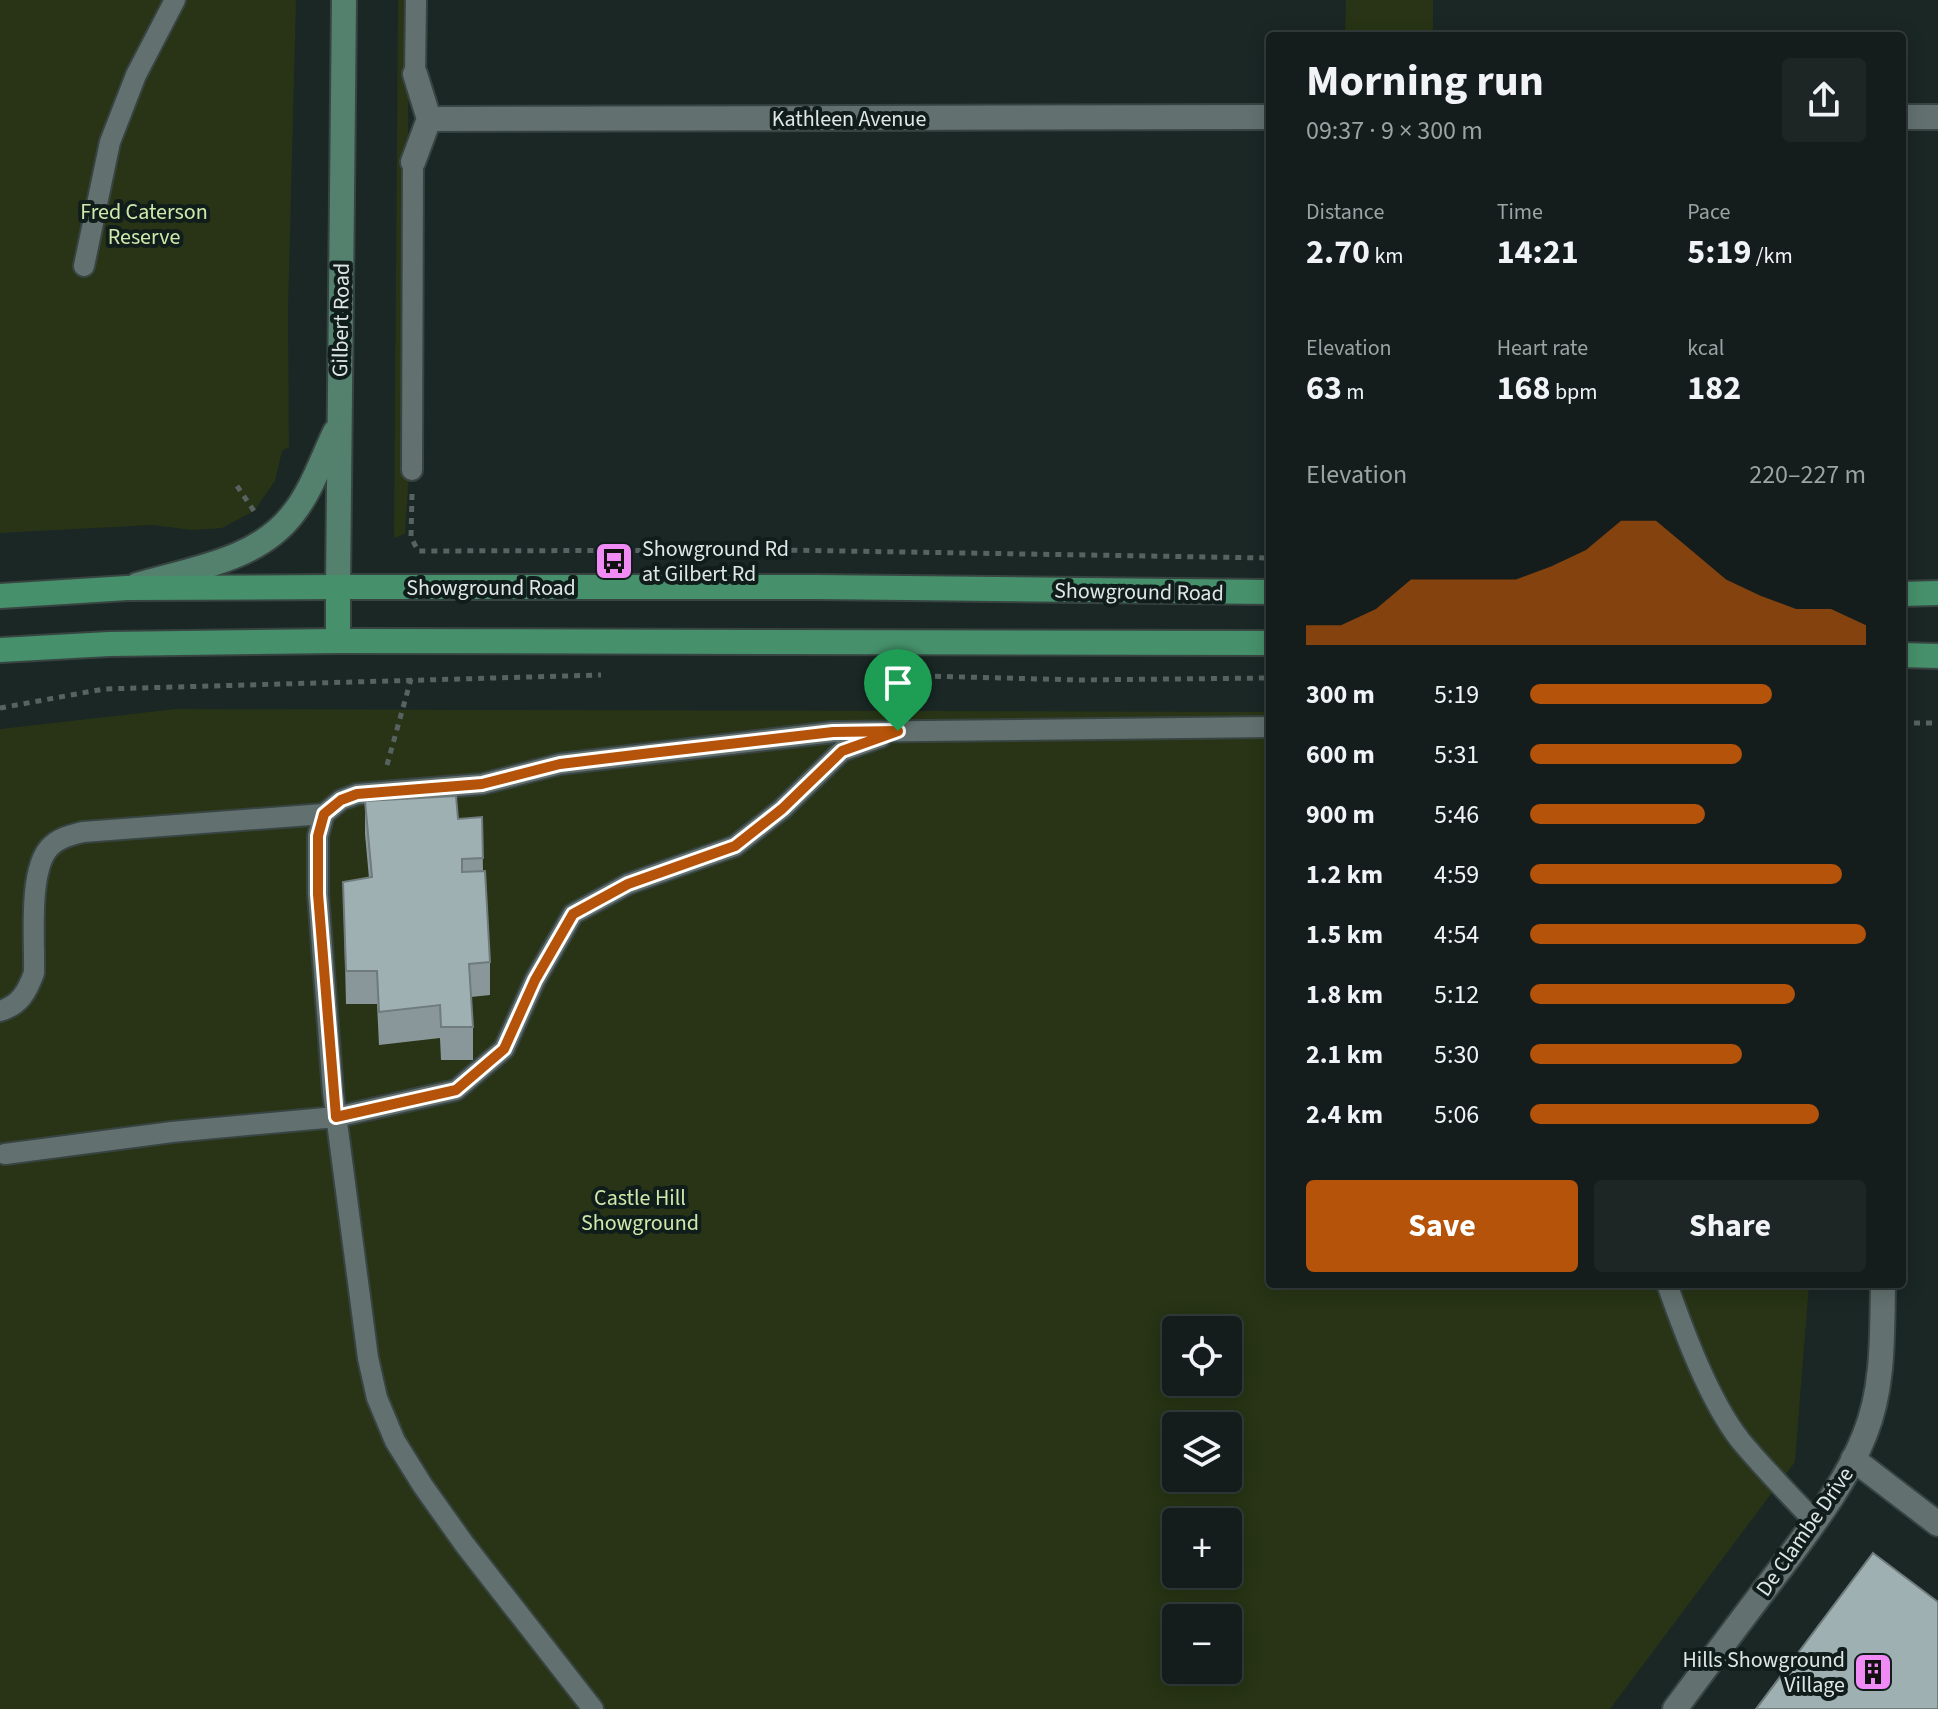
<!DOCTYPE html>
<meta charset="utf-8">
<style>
body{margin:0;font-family:"Source Sans 3",sans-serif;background:#1d2625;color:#f1f3f6;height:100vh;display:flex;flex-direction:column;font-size:30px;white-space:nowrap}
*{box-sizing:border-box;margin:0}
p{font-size:26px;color:#9da2a3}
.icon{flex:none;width:44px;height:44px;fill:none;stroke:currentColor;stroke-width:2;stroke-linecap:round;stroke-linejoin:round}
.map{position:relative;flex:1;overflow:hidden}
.side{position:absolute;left:1266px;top:32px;width:640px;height:1256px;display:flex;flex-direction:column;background:#141d1c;border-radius:8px;box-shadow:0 4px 20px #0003,0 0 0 2px #333b3b}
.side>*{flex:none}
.tools{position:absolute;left:1162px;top:1316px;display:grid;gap:16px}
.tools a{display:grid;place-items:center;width:80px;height:80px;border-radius:8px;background:#141d1c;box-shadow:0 4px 20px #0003,0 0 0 2px #333b3b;font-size:40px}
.pin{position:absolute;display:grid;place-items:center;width:68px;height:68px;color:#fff;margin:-82px -34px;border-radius:50% 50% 50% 0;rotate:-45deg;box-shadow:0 0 8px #0007}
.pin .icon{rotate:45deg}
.round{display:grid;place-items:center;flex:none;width:84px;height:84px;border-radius:8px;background:#1d2625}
.summary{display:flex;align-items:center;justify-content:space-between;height:136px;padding:0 40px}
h1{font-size:44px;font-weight:700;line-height:60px}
.stats{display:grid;grid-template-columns:repeat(3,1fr);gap:12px;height:136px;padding:8px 40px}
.stats div{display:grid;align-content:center}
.stats b{font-size:34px;font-weight:700}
.stats small{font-size:22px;font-weight:400}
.stats p{font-size:22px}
.chart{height:224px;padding:16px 40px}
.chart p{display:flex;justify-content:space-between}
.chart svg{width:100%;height:144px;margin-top:8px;fill:#b45309;opacity:.7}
.primary-button{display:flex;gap:16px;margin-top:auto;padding:16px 40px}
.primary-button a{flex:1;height:92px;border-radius:8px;background:#b45309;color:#fff;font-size:32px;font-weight:700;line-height:92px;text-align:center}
.primary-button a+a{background:#1d2625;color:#f1f3f6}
ul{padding:0 40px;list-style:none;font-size:26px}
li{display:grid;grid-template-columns:128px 96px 1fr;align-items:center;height:60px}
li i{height:20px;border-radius:10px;background:#b45309}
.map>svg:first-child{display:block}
.green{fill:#283415;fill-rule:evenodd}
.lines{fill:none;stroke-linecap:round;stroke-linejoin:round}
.lane-casing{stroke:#384442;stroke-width:24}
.street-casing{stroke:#384442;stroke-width:28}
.secondary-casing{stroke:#384442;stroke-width:28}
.primary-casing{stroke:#384442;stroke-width:28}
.path{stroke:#576361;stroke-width:5;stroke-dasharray:6 6;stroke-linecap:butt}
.lane{stroke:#62716f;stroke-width:20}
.street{stroke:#62716f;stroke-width:24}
.secondary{stroke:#54816d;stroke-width:24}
.primary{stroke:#46916b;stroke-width:24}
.wall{fill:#89979a}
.building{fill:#9fb0b3;stroke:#6f7b7d;stroke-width:2}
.route-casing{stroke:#fff;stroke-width:16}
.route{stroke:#b45309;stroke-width:10}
.labels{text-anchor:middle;stroke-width:8;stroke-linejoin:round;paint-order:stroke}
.street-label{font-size:22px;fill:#dee7e5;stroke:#101d1b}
.park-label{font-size:22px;fill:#cfe9ab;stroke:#101d1b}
.poi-label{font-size:22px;fill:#dee7e5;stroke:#101d1b;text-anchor:start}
</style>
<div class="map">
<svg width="1938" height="1709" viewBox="0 0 1938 1709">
<rect width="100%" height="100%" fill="#1a2725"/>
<g class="green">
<path d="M0,0H296L288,312L289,447L282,451L275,481L254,511L222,528L192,530L152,525L0,533Z"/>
<path d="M398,0H409L408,137L403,162L409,472L405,534L394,538Z"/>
<path d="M1346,0H1433V36H1345Z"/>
<path d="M176,709L1270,712V1284H1809L1795,1462L1610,1709H0V729ZM1176,1330H1228V1382H1176ZM1176,1426H1228V1478H1176ZM1176,1522H1228V1574H1176ZM1176,1618H1228V1670H1176Z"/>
</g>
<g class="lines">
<g class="lane-casing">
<g id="lane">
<path d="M415,74L416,0"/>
<path d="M84,266L110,142L136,75L175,0"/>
<path d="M412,470L413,162"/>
<path d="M324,814L318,836V894L333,1092L368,1358L377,1398L395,1441L423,1486L465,1545L593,1709"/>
<path d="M0,1011C20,1005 27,992 34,973C35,941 28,872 49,848C58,838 71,835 83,832L324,814L341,800L357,794L482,784L560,764L833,732L1270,727"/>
<path d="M5,1154L172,1132L336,1117L456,1090L504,1049L535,980L573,914L628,884L735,846L782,809L842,751L881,737"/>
<path d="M1667,1284C1684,1332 1709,1400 1740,1440C1763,1468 1790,1495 1815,1522"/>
</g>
</g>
<g class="street-casing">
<g id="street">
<path d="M1902,117H1938"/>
<path d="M429,119L1270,117"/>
<path d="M413,162L429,119L415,74"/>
<path d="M1853,1459L1938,1524"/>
<path d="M1675,1709C1710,1662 1745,1615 1781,1568C1812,1526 1846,1483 1865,1434C1884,1387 1882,1334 1883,1284"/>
</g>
</g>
<g class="secondary-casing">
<g id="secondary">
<path d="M137,585C190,569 256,561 292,515C311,492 322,459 335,432"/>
<path d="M338,587L344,0"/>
</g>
</g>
<g class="primary-casing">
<g id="primary">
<path d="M1902,594L1938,593"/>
<path d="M0,596L127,588L338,587H816L1270,592"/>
<path d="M338,641V587"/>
<path d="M0,650L109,644L338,641L1270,643"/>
<path d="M1902,655L1938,656"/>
</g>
</g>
<g class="path">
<path d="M237,486L254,511"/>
<path d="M412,494L411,537L418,551L782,550L1270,558"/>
<path d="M887,675L1079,680L1270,678"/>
<path d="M0,708L104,689L601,675"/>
<path d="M1902,723H1938"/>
<path d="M387,765L411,679"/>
</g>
<use href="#lane" class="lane"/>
<use href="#street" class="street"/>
<use href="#secondary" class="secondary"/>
<use href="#primary" class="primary"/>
</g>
<path class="wall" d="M365,801L458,819L482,817L483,871L490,962V995L471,997L473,1027V1060H441L440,1038L379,1045L377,1004H346L343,882L369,878L365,834Z"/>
<g class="building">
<path d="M456,796L458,819L482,817L483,858L462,859V872L485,871L490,962L469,964L473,1027H441L440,1005L379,1012L377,971H346L343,882L372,877L365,801Z"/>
<path d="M1873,1553L1938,1602V1709H1756Z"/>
</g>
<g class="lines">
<g class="route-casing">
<path id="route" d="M898,731L842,751L782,809L735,846L628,884L573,914L535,980L504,1049L456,1090L336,1117L318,894V836L324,814L341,800L357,794L482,784L560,764L651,753L833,732Z"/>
</g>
<use href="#route" class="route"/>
</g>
<defs>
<g id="bus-square" transform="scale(2)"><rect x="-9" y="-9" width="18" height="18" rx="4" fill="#f08bf6" stroke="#101d1b"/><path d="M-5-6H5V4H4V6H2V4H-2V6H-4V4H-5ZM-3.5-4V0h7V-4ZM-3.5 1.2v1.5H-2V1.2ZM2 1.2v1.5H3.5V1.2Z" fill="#111"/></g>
<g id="building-square" transform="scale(2)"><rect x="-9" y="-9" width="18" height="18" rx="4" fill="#f08bf6" stroke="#101d1b"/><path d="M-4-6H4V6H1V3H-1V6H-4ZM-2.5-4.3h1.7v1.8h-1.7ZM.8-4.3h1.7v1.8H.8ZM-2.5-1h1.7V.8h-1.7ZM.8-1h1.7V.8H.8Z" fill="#111"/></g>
</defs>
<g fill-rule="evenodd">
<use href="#bus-square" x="614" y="561"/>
<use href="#building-square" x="1873" y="1672"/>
</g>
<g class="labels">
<g class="street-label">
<text x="849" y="126">Kathleen Avenue</text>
<text transform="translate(340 320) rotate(-89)" y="8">Gilbert Road</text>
<text x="491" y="595">Showground Road</text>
<text transform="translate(1139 591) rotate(1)" y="8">Showground Road</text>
<text transform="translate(1804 1531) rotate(-55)" y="8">De Clambe Drive</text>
</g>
<g class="park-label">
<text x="144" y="219">Fred Caterson<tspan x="144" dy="25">Reserve</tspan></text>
<text x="640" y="1205">Castle Hill<tspan x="640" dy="25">Showground</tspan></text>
</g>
<g class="poi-label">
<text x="642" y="556">Showground Rd<tspan x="642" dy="25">at Gilbert Rd</tspan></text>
<text x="1845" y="1667" text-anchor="end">Hills Showground<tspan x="1845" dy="25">Village</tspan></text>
</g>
</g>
</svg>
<div class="tools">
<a><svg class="icon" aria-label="locate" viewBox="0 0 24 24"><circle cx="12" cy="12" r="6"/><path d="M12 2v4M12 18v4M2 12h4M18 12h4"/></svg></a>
<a><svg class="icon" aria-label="layers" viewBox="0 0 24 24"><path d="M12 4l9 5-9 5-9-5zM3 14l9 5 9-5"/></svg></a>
<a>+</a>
<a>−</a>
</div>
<div class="pin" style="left:898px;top:731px;background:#1e9e55"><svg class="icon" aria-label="arrive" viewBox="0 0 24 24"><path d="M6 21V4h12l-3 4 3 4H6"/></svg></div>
<section class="side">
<div class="summary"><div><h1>Morning run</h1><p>09:37 · 9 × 300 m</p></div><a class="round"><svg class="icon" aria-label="share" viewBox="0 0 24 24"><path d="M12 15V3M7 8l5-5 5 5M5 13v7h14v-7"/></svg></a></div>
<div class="stats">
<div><p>Distance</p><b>2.70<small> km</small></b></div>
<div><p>Time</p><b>14:21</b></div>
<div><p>Pace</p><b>5:19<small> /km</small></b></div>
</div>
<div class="stats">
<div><p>Elevation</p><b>63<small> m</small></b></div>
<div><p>Heart rate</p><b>168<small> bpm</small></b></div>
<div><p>kcal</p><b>182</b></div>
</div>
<div class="chart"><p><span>Elevation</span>220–227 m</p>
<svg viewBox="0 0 160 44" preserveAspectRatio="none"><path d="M0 44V38L10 38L20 33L30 24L40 24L50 24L60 24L70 20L80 15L90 6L100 6L110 15L120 24L130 29L140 33L150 33L160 38V44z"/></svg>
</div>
<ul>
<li><b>300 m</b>5:19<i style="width:72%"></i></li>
<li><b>600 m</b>5:31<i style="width:63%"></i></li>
<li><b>900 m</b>5:46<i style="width:52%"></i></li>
<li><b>1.2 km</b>4:59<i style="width:93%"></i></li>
<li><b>1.5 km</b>4:54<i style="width:100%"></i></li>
<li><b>1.8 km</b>5:12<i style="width:79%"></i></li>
<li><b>2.1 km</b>5:30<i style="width:63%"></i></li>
<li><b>2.4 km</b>5:06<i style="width:86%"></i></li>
</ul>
<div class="primary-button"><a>Save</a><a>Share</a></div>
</section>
</div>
